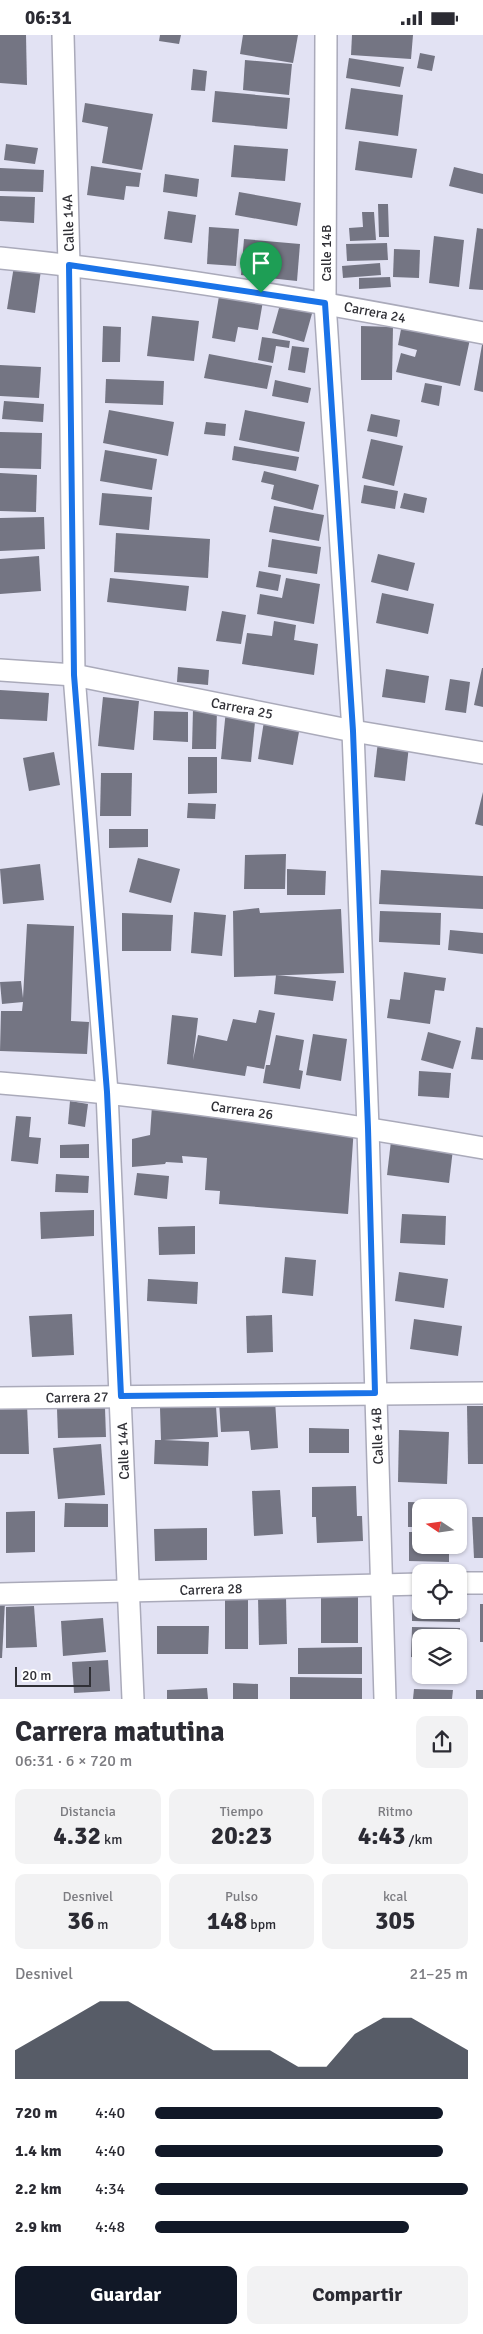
<!DOCTYPE html>
<html lang="es">
<meta charset="utf-8">
<style>
body{margin:0;font-family:Signika,sans-serif;background:#f2f2f3;color:#2b2b33;height:100vh;display:flex;flex-direction:column;font-size:19px;white-space:nowrap}
*{box-sizing:border-box;margin:0}
p{font-size:16px;color:#7c7c81}
.icon{flex:none;width:28px;height:28px;fill:none;stroke:currentColor;stroke-width:2;stroke-linecap:round;stroke-linejoin:round}
.map{position:relative;height:1664px;overflow:hidden}
.panel{display:flex;flex-direction:column;background:#fff;flex:1}
.panel>*{flex:none}
.needle{width:32px;rotate:283deg}
.buttons{position:absolute;left:412px;top:1464px;display:grid;gap:10px}
.buttons a{display:grid;place-items:center;width:55px;height:55px;border-radius:10px;background:#fff;box-shadow:0 1px 4px #0004;font-size:25px}
.scale{position:absolute;left:15px;bottom:12px;width:76px;box-sizing:border-box;padding-left:5px;border:2px solid #303036;border-top:0;font-size:14px;line-height:18px;white-space:nowrap;color:#303036;-webkit-text-stroke:4px #fff;paint-order:stroke}
.pin{position:absolute;display:grid;place-items:center;width:42px;height:42px;color:#fff;margin:-51px -21px;border-radius:50% 50% 50% 0;rotate:-45deg;box-shadow:0 0 5px #0007}
.pin .icon{rotate:45deg}
.round{display:grid;place-items:center;flex:none;width:52px;height:52px;border-radius:10px;background:#f2f2f3}
.overview{display:flex;align-items:center;justify-content:space-between;height:85px;padding:0 15px}
h1{font-size:28px;font-weight:700;line-height:38px}
.stats{display:grid;grid-template-columns:repeat(3,1fr);gap:8px;height:85px;padding:5px 15px}
.stats div{display:grid;align-content:center;border-radius:10px;background:#f2f2f3;text-align:center}
.stats b{font-size:25px;font-weight:700}
.stats small{font-size:14px;font-weight:400}
.stats p{font-size:14px}
.chart{height:140px;padding:10px 15px}
.chart p{display:flex;justify-content:space-between}
.chart svg{width:100%;height:90px;margin-top:5px;fill:#111827;opacity:.7}
.cta{display:flex;gap:10px;margin-top:auto;padding:10px 15px}
.cta a{flex:1;height:58px;border-radius:10px;background:#111827;color:#fff;font-size:20px;font-weight:700;line-height:58px;text-align:center}
.cta a+a{background:#f2f2f3;color:#2b2b33}
ul{padding:0 15px;list-style:none;font-size:16px}
li{display:grid;grid-template-columns:80px 60px 1fr;align-items:center;height:38px}
li i{height:12px;border-radius:6px;background:#111827}
.status{display:flex;justify-content:space-between;align-items:center;height:35px;padding:0 25px;background:#fff;direction:ltr}
.status svg{height:14px;fill:currentColor}
.map>svg:first-child{display:block}
.building{fill:#747583}
.lines{fill:none;stroke-linecap:round;stroke-linejoin:round}
.minor-casing{stroke:#aaaaba;stroke-width:24}
.minor{stroke:#fff;stroke-width:21}
.route-casing{stroke:#fff;stroke-width:10}
.route{stroke:#1a73e8;stroke-width:6}
.labels{text-anchor:middle;stroke-width:5;stroke-linejoin:round;paint-order:stroke}
.street-label{font-size:14px;fill:#303036;stroke:#fff}
</style>
<div class="status"><b>06:31</b><svg viewBox="0 0 49 12"><path d="M0 12V9h3v3zM5 12V6h3v6zM10 12V3h3v9zM15 12V0h3v12zM26 1h20v11H26zM47 4h2v5h-2z"/></svg></div>
<div class="map">
<svg width="483" height="1664" viewBox="0 0 483 1664">
<rect width="100%" height="100%" fill="#e2e2f3"/>
<g class="building">
<path d="M0,0H26L27,50L0,48Z"/>
<path d="M160,0H181L179,9L159,6Z"/>
<path d="M243,0H298L293,28L240,19Z"/>
<path d="M352,0H413L411,24L351,20Z"/>
<path d="M420,18L435,21L432,36L417,33Z"/>
<path d="M349,23L404,32L400,52L346,43Z"/>
<path d="M245,25L292,29L289,60L243,55Z"/>
<path d="M193,34L207,36L205,56L191,55Z"/>
<path d="M351,53L403,60L398,101L345,94Z"/>
<path d="M215,56L290,63L287,94L212,87Z"/>
<path d="M85,68L153,79L142,135L102,128L108,92L82,87Z"/>
<path d="M359,106L417,114L412,143L355,135Z"/>
<path d="M6,109L38,113L35,129L4,125Z"/>
<path d="M234,110L288,114L285,146L231,142Z"/>
<path d="M91,131L141,138L139,152L126,151L124,165L87,160Z"/>
<path d="M454,132L483,139V159L449,151Z"/>
<path d="M0,133L44,135L43,157L0,156Z"/>
<path d="M165,139L199,144L197,162L163,157Z"/>
<path d="M239,157L301,168L297,191L235,180Z"/>
<path d="M0,161L35,162L34,188L0,186Z"/>
<path d="M378,169H388L389,202H379Z"/>
<path d="M168,176L196,180L192,208L164,204Z"/>
<path d="M362,177H374L376,205L350,206L349,193L363,192Z"/>
<path d="M209,192L239,194L236,231L207,229Z"/>
<path d="M477,193L483,194V255L469,254Z"/>
<path d="M434,201L464,205L459,252L429,248Z"/>
<path d="M244,204L300,209L297,246L241,240Z"/>
<path d="M387,208L388,225L347,226L346,209Z"/>
<path d="M394,214L420,215L419,243L393,242Z"/>
<path d="M380,228L381,240L343,243L342,231Z"/>
<path d="M14,231L41,235L35,278L7,274Z"/>
<path d="M390,242L391,252L359,254V243Z"/>
<path d="M219,261L263,266L258,295L238,292L235,307L212,303Z"/>
<path d="M281,266L313,275L304,307L272,298Z"/>
<path d="M152,281L199,286L194,326L147,321Z"/>
<path d="M402,289L470,304L460,351L396,337L401,318L415,322L417,315L398,310Z"/>
<path d="M103,291L121,292L120,327H102Z"/>
<path d="M361,291L393,292L392,345H361Z"/>
<path d="M262,302L290,306L289,313L276,311L273,328L258,325Z"/>
<path d="M482,310H483V357L474,355Z"/>
<path d="M292,311L309,313L305,338L288,335Z"/>
<path d="M209,319L272,331L267,354L204,343Z"/>
<path d="M0,330L41,332L39,363L0,361Z"/>
<path d="M106,344L164,346L163,370L105,368Z"/>
<path d="M275,345L311,353L308,368L272,361Z"/>
<path d="M425,348L442,351L439,371L421,367Z"/>
<path d="M4,366L44,369L43,387L2,384Z"/>
<path d="M109,375L174,387L168,421L103,408Z"/>
<path d="M245,375L305,387L299,417L239,405Z"/>
<path d="M371,379L400,385L397,402L367,396Z"/>
<path d="M206,387L226,389L225,401L204,399Z"/>
<path d="M0,397L42,398L41,434L0,433Z"/>
<path d="M371,404L403,411L394,451L362,443Z"/>
<path d="M234,411L299,422L296,436L232,425Z"/>
<path d="M105,415L157,424L152,455L100,446Z"/>
<path d="M264,436L319,450L313,475L271,464L274,450L261,447Z"/>
<path d="M0,438L37,440L36,477L0,476Z"/>
<path d="M364,450L398,456L395,474L361,468Z"/>
<path d="M102,458L152,462L149,495L99,490Z"/>
<path d="M404,458L427,463L424,478L400,473Z"/>
<path d="M274,471L324,480L319,506L269,497Z"/>
<path d="M44,482L45,514L0,516V483Z"/>
<path d="M116,498L210,504L208,543L114,537Z"/>
<path d="M272,504L321,512L317,539L268,532Z"/>
<path d="M378,519L415,528L408,556L371,547Z"/>
<path d="M39,521L41,556L0,559V524Z"/>
<path d="M259,536L281,540L278,556L256,552Z"/>
<path d="M110,543L189,551L186,576L107,567Z"/>
<path d="M286,543L320,549L314,589L257,579L260,559L282,563Z"/>
<path d="M382,558L434,569L428,599L376,588Z"/>
<path d="M222,576L246,580L241,609L216,606Z"/>
<path d="M274,586L296,590L294,605L318,609L314,640L242,629L247,598L272,601Z"/>
<path d="M178,632L209,635L208,650L177,647Z"/>
<path d="M482,633H483V672L474,670Z"/>
<path d="M386,634L429,641L425,668L382,662Z"/>
<path d="M450,644L470,647L466,678L445,675Z"/>
<path d="M0,655L49,658L47,686L0,684Z"/>
<path d="M103,662L139,666L134,715L98,711Z"/>
<path d="M193,674H217L216,714H192Z"/>
<path d="M226,675L256,677L251,727L221,724Z"/>
<path d="M154,676L188,677V707L153,705Z"/>
<path d="M265,680L301,686L293,730L258,724Z"/>
<path d="M378,706L409,711L405,746L374,742Z"/>
<path d="M54,717L60,750L29,756L23,723Z"/>
<path d="M188,722H217V758L188,759Z"/>
<path d="M101,738H132L131,781H100Z"/>
<path d="M483,757V791L475,789Z"/>
<path d="M188,768L216,769L215,784L187,783Z"/>
<path d="M109,794H148V812L109,813Z"/>
<path d="M286,819L285,854H244L245,820Z"/>
<path d="M138,823L180,834L171,868L129,857Z"/>
<path d="M40,829L44,865L3,869L0,834Z"/>
<path d="M287,834L326,836L325,860H287Z"/>
<path d="M381,835L483,841V874L379,869Z"/>
<path d="M259,873L260,878L341,874L344,938L234,942L233,876Z"/>
<path d="M380,876L441,878L440,910L379,907Z"/>
<path d="M194,877L226,880L222,921L191,918Z"/>
<path d="M122,878L173,880L171,916H122Z"/>
<path d="M27,889L74,891L71,986L89,987L87,1019L0,1016L1,976H22L23,967L2,969L0,947L21,946L23,963Z"/>
<path d="M450,895L483,898V919L448,915Z"/>
<path d="M404,937L446,943L444,956L435,955L430,989L387,983L390,964L400,965Z"/>
<path d="M276,940L336,946L333,966L274,959Z"/>
<path d="M259,975L275,978L264,1034L247,1031L245,1041L167,1029L172,980L198,983L193,1025L198,1000L227,1006L233,984L256,988Z"/>
<path d="M476,992L483,993V1025L471,1024Z"/>
<path d="M428,997L461,1006L453,1034L421,1025Z"/>
<path d="M313,999L347,1004L341,1046L306,1040Z"/>
<path d="M276,1000L304,1005L299,1035L303,1036L300,1054L263,1048L266,1030H270Z"/>
<path d="M419,1036L451,1038L449,1063L418,1061Z"/>
<path d="M70,1066L88,1069L85,1092L68,1089Z"/>
<path d="M152,1071L354,1092L348,1179L219,1169L220,1156L205,1155L207,1123L182,1121L183,1128L166,1127L165,1129L132,1132V1104L150,1100Z"/>
<path d="M16,1081L31,1082L29,1102L41,1103L38,1129L11,1126Z"/>
<path d="M391,1106L453,1114L449,1148L387,1140Z"/>
<path d="M89,1109V1123H60V1110Z"/>
<path d="M137,1138L169,1141L167,1164L134,1160Z"/>
<path d="M56,1139L89,1141L88,1158L55,1157Z"/>
<path d="M94,1175V1201L41,1204L40,1177Z"/>
<path d="M402,1179L446,1181L445,1210L400,1208Z"/>
<path d="M195,1191V1219L159,1220L158,1192Z"/>
<path d="M285,1222L316,1225L313,1261L282,1258Z"/>
<path d="M399,1237L448,1244L444,1273L395,1266Z"/>
<path d="M148,1244L198,1247L197,1269L147,1266Z"/>
<path d="M72,1279L74,1320L32,1322L29,1281Z"/>
<path d="M272,1280L273,1317L247,1318L246,1281Z"/>
<path d="M414,1284L462,1291L458,1321L410,1314Z"/>
<path d="M275,1365L278,1413L251,1415L249,1396L221,1397L219,1367Z"/>
<path d="M0,1369H27L29,1419H0Z"/>
<path d="M216,1371L218,1402L164,1405L209,1407L208,1431L154,1429L155,1405H161L160,1373Z"/>
<path d="M467,1371H483V1429H468Z"/>
<path d="M105,1373L106,1402L58,1403L57,1374Z"/>
<path d="M309,1393L349,1394V1418H309Z"/>
<path d="M399,1395L449,1397L447,1449L398,1447Z"/>
<path d="M101,1409L105,1460L58,1464L53,1413Z"/>
<path d="M356,1451L357,1481H362L363,1506L317,1508L316,1482H312V1452Z"/>
<path d="M280,1455L283,1499L254,1501L252,1456Z"/>
<path d="M408,1467L452,1468V1472H421V1492H408Z"/>
<path d="M65,1468L108,1469V1492H64Z"/>
<path d="M35,1476V1517L6,1518V1477Z"/>
<path d="M472,1482H483V1523H474Z"/>
<path d="M207,1493V1525L155,1526L154,1494Z"/>
<path d="M409,1497H421V1510H449V1527L409,1526Z"/>
<path d="M412,1558L421,1559V1575H460V1587L412,1586Z"/>
<rect x="321" y="1561" width="37" height="47"/>
<path d="M248,1562V1614H225V1563Z"/>
<path d="M258,1562H286L287,1609L259,1610Z"/>
<path d="M0,1567H5L2,1623H0Z"/>
<rect x="480" y="1569" width="3" height="38"/>
<path d="M34,1571L37,1612L6,1613V1572Z"/>
<path d="M103,1583L106,1617L63,1621L61,1586Z"/>
<path d="M157,1591H209L208,1619H157Z"/>
<path d="M412,1592L460,1593V1602H421V1623L411,1622Z"/>
<path d="M362,1612V1639H298V1613Z"/>
<path d="M108,1625L110,1656L74,1658L72,1627Z"/>
<path d="M290,1642L362,1643V1664H290Z"/>
<path d="M233,1648L258,1649V1664H233Z"/>
<path d="M207,1653L208,1664H167V1655Z"/>
<path d="M414,1654L453,1655L452,1664H413Z"/>
<rect x="476" y="1655" width="7" height="9"/>
</g>
<g class="lines">
<g class="minor-casing">
<g id="minor">
<path d="M63,0L69,230L74,640L107,1057L133,1664"/>
<path d="M326,0L325,268L353,696L368,1093L385,1664"/>
<path d="M0,223C162,239 323,267 483,298"/>
<path d="M0,635L74,640L353,696L483,718"/>
<path d="M0,1048C162,1061 323,1085 483,1113"/>
<path d="M0,1363L483,1358"/>
<path d="M459,1548H483"/>
<path d="M0,1559L421,1549"/>
</g>
</g>
<use href="#minor" class="minor"/>
</g>
<g class="lines">
<g class="route-casing">
<path id="route" d="M69,230L325,268L353,696L368,1093L375,1358L121,1361L107,1057L74,640Z"/>
</g>
<use href="#route" class="route"/>
</g>
<g class="labels">
<g class="street-label">
<text transform="translate(68 188) rotate(-92)" y="5">Calle 14A</text>
<text transform="translate(326 218) rotate(-90)" y="5">Calle 14B</text>
<text transform="translate(375 277) rotate(11)" y="5">Carrera 24</text>
<text transform="translate(242 673) rotate(11)" y="5">Carrera 25</text>
<text transform="translate(242 1075) rotate(8)" y="5">Carrera 26</text>
<text transform="translate(77 1362) rotate(-1)" y="5">Carrera 27</text>
<text transform="translate(377 1401) rotate(-92)" y="5">Calle 14B</text>
<text transform="translate(123 1416) rotate(-92)" y="5">Calle 14A</text>
<text transform="translate(211 1554) rotate(-2)" y="5">Carrera 28</text>
</g>
</g>
</svg>
<div class="buttons">
<a><svg class="needle" viewBox="-14 -14 28 28"><path d="M0-13l5 13h-10z" fill="#e53935"/><path d="M0 13l5-13h-10z" fill="#7c7c81"/></svg></a>
<a><svg class="icon" aria-label="locate" viewBox="0 0 24 24"><circle cx="12" cy="12" r="6"/><path d="M12 2v4M12 18v4M2 12h4M18 12h4"/></svg></a>
<a><svg class="icon" aria-label="layers" viewBox="0 0 24 24"><path d="M12 4l9 5-9 5-9-5zM3 14l9 5 9-5"/></svg></a>
</div>
<div class="scale">20 m</div>
<div class="pin" style="left:261px;top:258px;background:#1e9e55"><svg class="icon" aria-label="arrive" viewBox="0 0 24 24"><path d="M6 21V4h12l-3 4 3 4H6"/></svg></div>
</div>
<section class="panel">
<div class="overview"><div><h1>Carrera matutina</h1><p>06:31 · 6 × 720 m</p></div><a class="round"><svg class="icon" aria-label="share" viewBox="0 0 24 24"><path d="M12 15V3M7 8l5-5 5 5M5 13v7h14v-7"/></svg></a></div>
<div class="stats">
<div><p>Distancia</p><b>4.32<small> km</small></b></div>
<div><p>Tiempo</p><b>20:23</b></div>
<div><p>Ritmo</p><b>4:43<small> /km</small></b></div>
</div>
<div class="stats">
<div><p>Desnivel</p><b>36<small> m</small></b></div>
<div><p>Pulso</p><b>148<small> bpm</small></b></div>
<div><p>kcal</p><b>305</b></div>
</div>
<div class="chart"><p><span>Desnivel</span>21–25 m</p>
<svg viewBox="0 0 160 44" preserveAspectRatio="none"><path d="M0 44V30L10 22L20 14L30 6L40 6L50 14L60 22L70 30L80 30L90 30L100 38L110 38L120 22L130 14L140 14L150 22L160 30V44z"/></svg>
</div>
<ul>
<li><b>720 m</b>4:40<i style="width:92%"></i></li>
<li><b>1.4 km</b>4:40<i style="width:92%"></i></li>
<li><b>2.2 km</b>4:34<i style="width:100%"></i></li>
<li><b>2.9 km</b>4:48<i style="width:81%"></i></li>
</ul>
<div class="cta"><a>Guardar</a><a>Compartir</a></div>
</section>
